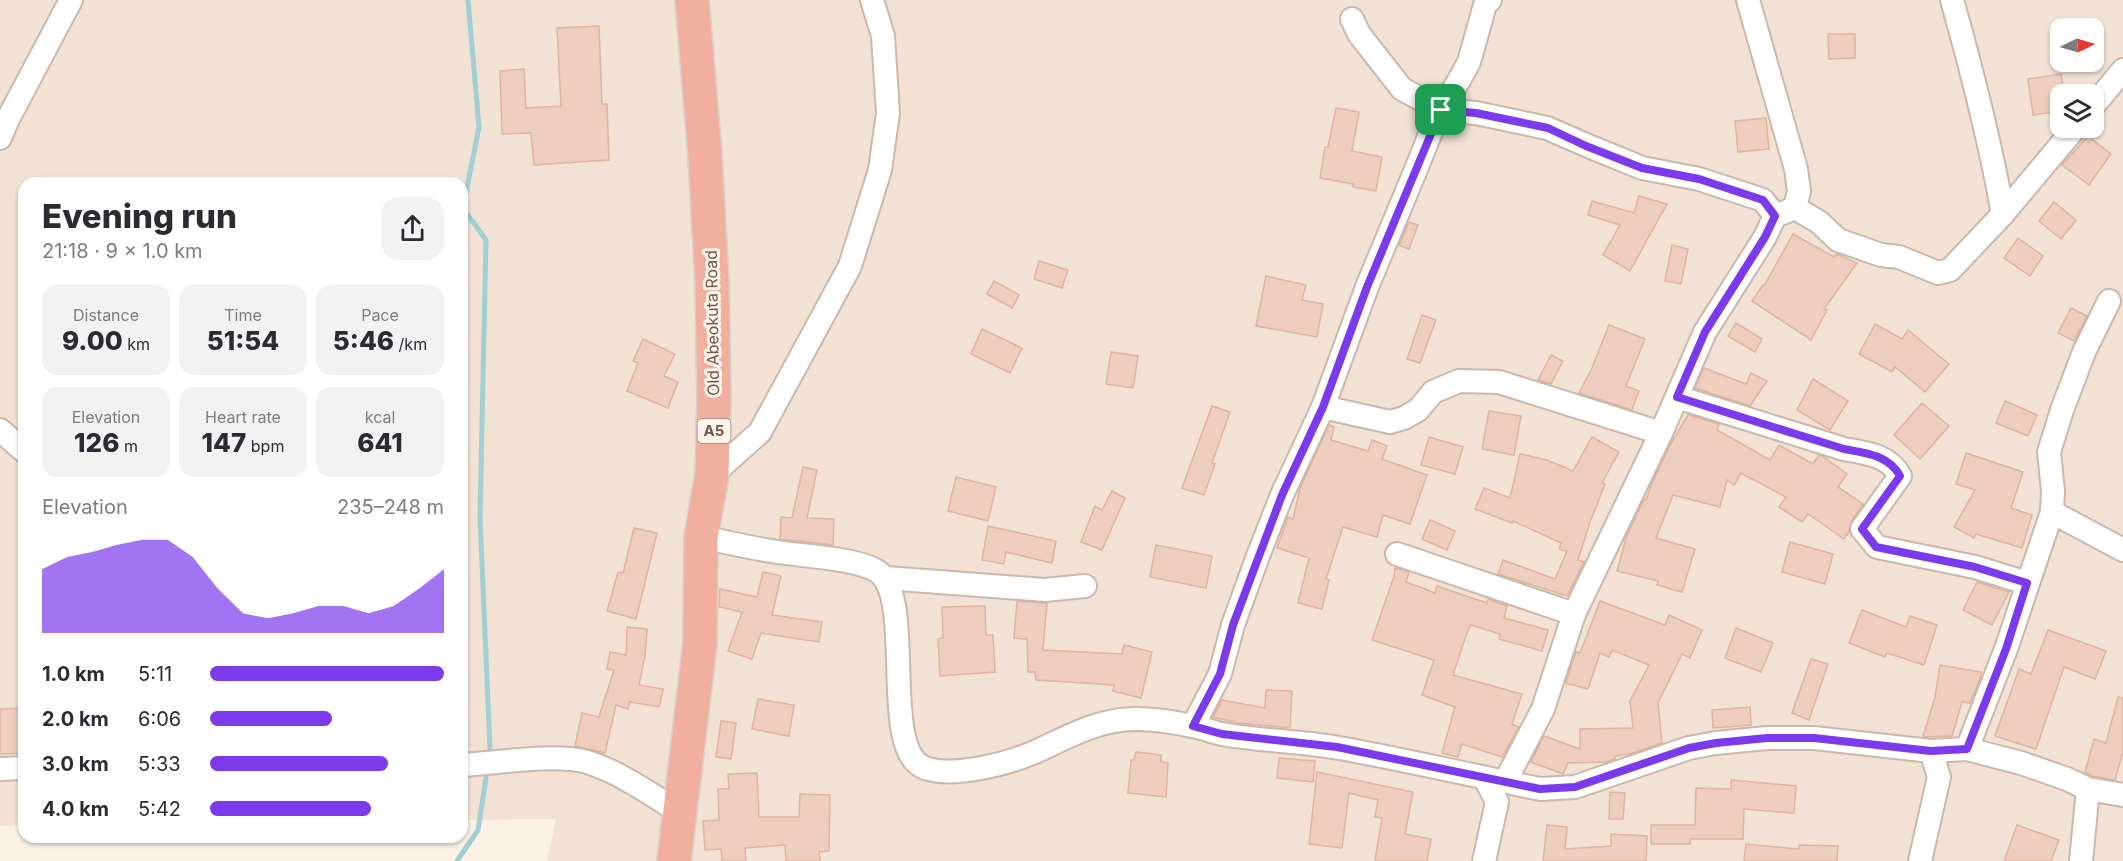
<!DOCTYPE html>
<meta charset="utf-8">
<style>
body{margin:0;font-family:Inter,sans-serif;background:#f2f2f3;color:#2b2b33;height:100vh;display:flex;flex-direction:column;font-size:22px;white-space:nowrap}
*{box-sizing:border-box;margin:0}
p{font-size:20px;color:#7c7c81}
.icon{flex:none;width:33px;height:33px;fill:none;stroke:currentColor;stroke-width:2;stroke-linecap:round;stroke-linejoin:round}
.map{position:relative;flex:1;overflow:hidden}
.drawer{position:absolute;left:18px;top:177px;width:450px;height:666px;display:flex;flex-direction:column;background:#fff;border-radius:18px;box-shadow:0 2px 4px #0004}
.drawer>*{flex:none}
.needle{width:39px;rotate:85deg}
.tools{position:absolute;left:2050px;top:18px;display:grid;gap:12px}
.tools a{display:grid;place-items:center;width:54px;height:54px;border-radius:12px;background:#fff;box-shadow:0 2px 4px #0004;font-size:30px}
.pin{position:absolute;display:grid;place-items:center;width:51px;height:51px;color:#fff;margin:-26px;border-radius:12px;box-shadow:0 3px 9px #0006}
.round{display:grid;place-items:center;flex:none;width:63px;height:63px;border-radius:18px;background:#f2f2f3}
.head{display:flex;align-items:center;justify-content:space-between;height:102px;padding:0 24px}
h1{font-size:33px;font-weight:800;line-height:45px}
.figures{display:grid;grid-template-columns:repeat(3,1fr);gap:9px;height:102px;padding:6px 24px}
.figures div{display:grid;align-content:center;border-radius:15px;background:#f2f2f3;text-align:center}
.figures b{font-size:26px;font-weight:800}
.figures small{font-size:16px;font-weight:400}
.figures p{font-size:16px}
.chart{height:168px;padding:12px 24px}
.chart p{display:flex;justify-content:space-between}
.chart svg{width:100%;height:108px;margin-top:6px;fill:#7c3aed;opacity:.7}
ul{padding:0 24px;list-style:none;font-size:20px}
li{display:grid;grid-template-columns:96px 72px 1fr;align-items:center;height:45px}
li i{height:15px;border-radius:8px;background:#7c3aed}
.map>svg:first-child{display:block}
.residential{fill:#f2e2d4;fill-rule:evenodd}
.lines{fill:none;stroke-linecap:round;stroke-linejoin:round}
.stream{stroke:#a1cfd4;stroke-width:5}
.building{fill:#eecebe;stroke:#dfb4a0;stroke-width:1.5}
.minor-casing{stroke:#cbb8ac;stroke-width:26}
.highway-casing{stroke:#d7d0cd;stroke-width:36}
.minor{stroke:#fff;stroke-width:22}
.highway{stroke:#f1afa0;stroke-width:33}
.route-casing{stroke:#fff;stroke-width:12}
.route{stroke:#7c3aed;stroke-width:8}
.labels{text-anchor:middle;stroke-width:6;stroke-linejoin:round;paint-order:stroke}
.shield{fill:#fef5ea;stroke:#9b867b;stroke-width:1.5}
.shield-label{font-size:15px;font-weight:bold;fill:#71574c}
.street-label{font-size:16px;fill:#71574c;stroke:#fef5ea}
</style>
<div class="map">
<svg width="2123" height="861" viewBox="0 0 2123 861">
<rect width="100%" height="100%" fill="#fbf1e5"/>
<path class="residential" d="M0,0H2123V861H547L556,819L462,820V183H24V825L0,826ZM2061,28H2094V62H2061ZM2061,94H2094V128H2061Z"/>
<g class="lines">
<g class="stream">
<path d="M468,0L479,127L463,208L486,240L480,517L490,749"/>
<path d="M457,861L478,830L486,778"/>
</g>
</g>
<g class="building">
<path d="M599,26L602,104H607L609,160L534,165L531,133L502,134L500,71L524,69L526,108L561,106L557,28Z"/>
<path d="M1828,34H1855V58L1829,59Z"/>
<path d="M2061,74L2064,94H2061V111L2033,115L2028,79Z"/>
<path d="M1336,108L1359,112L1352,151L1382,157L1376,191L1353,187V184L1320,178L1325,147H1328Z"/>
<path d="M1766,118L1769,149L1738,152L1735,121Z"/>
<path d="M2088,136L2111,154L2089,185L2062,165Z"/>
<path d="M1639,196L1667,204L1630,271L1603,255L1620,225L1588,215L1592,201L1634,213Z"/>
<path d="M2054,202L2076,220L2061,239L2039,221Z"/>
<path d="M1409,222L1418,225L1409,249L1399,245Z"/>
<path d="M1793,234L1834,257L1837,254L1857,263L1824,309L1827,310L1811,340L1752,301L1763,285L1764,286Z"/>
<path d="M2018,238L2043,256L2030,276L2004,258Z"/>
<path d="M1672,245L1688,249L1681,284L1665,281Z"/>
<path d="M1039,261L1068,270L1062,288L1034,279Z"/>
<path d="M1266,276L1306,285L1302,300L1323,304L1317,337L1256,326Z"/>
<path d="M994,281L1019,295L1012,308L987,294Z"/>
<path d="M2071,308L2087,316L2074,341L2058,333Z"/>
<path d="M1422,315L1436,320L1420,363L1407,359Z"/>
<path d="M1736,323L1762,339L1755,352L1728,336Z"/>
<path d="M1875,324L1902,339L1908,330L1949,364L1925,392L1895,367L1892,372L1859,354Z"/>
<path d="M1609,325L1645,339L1626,386L1639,391L1632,410L1579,393L1592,368Z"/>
<path d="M982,329L1022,348L1010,373L971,354Z"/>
<path d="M643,339L675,354L664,376L678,382L668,408L627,391L638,363L633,361Z"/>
<path d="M1111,352L1138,356L1133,388L1106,384Z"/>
<path d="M1551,355L1563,361L1551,384L1538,380Z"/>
<path d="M1704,368L1746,384L1751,373L1767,381L1750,406L1695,388Z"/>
<path d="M1813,379L1848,401L1830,430L1797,410Z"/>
<path d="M2005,401L2037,415L2028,436L1996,423Z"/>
<path d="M1922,403L1949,426L1920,459L1894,435Z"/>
<path d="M1212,406L1230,412L1212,463L1215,464L1204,495L1182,488Z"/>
<path d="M1489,411L1521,416L1514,455L1482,449Z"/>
<path d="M1688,415L1719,424L1717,430L1770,460L1779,445L1813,464L1819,455L1822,456L1847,474L1838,487L1863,504L1851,522L1849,532L1844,539L1808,514L1802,522L1779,507L1786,497L1741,473L1734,485L1727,480L1720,507L1673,495L1656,538L1695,549L1682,592L1657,585L1658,581L1617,571L1626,538L1644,499L1646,500L1651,485L1670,445Z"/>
<path d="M1329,425L1334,427L1331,440L1368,451L1372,440L1387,446L1382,459L1427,475L1410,524L1383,515L1377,537L1343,527L1326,579L1329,580L1322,609L1298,603L1309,558L1277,548L1288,517L1293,519L1300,488Z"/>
<path d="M1429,437L1463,447L1455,474L1421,465Z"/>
<path d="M1592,437L1619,452L1602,483L1605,484L1590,522L1578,560L1584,562L1567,596L1498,574L1503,560L1555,579L1567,551L1559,549L1561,543L1513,521L1512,523L1475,509L1484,488L1510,498L1520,454L1547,460L1573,471Z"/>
<path d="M1966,453L2023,472L2011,508L2032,515L2022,548L1976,534L1974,538L1954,527L1975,490L1956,484Z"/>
<path d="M803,467L817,470L807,518L834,519L833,545L780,539L781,517L792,518Z"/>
<path d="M956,477L996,487L988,521L948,511Z"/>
<path d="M1112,491L1125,498L1102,550L1081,542L1095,506L1102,510Z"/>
<path d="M1430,520L1455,531L1447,550L1422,539Z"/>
<path d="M988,526L1056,541L1052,563L1006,552L1004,564L982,560Z"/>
<path d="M634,528L657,533L636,619L607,611L618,572L623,573Z"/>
<path d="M1790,542L1833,554L1825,584L1782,572Z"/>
<path d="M1156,545L1212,556L1206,588L1150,577Z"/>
<path d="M1395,568L1409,572L1406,582L1435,593L1437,586L1487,603L1488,599L1507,606L1504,618L1548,630L1542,651L1499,639L1500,634L1471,625L1468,630L1453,675L1522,694L1512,724L1519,727L1502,757L1462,744L1458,757L1442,753L1455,707L1422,695L1434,660L1372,640L1394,576Z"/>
<path d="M763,572L781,576L772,615L822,622L819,642L761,633L752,659L728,651L742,612L719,607L720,589L757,597Z"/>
<path d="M1977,582L2009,592L1992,625L1963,610Z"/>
<path d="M1017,601L1047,603L1043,650L1122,654L1124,645L1152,652L1141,698L1113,691L1114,685L1036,680L1035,672H1028L1027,639L1014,638Z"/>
<path d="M1600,601L1665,625L1669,615L1702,630L1690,658L1682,654L1658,703L1662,743L1630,754L1615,756V759L1606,762L1568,763L1563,774L1531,762L1544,736L1580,749V729L1633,728L1630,701L1649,665L1612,650L1609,657L1600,653L1588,689L1566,683L1576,652L1580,653Z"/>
<path d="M985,606L986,635H993L995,672L940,676L938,639L943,638L942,607Z"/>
<path d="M1862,610L1906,627L1910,616L1937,625L1924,665L1887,653L1885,657L1849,643Z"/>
<path d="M627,627L647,629L645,656L639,685L663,689L659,707L630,702L628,709L616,705L605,753L575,746L582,713L599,717L614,670L607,669L610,652L626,655Z"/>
<path d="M1736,628L1773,643L1761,672L1725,658Z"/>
<path d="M2048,630L2106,651L2095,679L2064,667L2036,749L1995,736L2019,669L2031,674Z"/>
<path d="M1811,659L1828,664L1809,720L1792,713Z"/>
<path d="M1940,665L1981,672L1980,679L1970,703L1962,702L1952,736L1923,737L1935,697Z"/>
<path d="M1266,690L1292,691L1290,728L1238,723L1213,717L1222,700L1265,708Z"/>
<path d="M2118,697L2123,698V752L2115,780L2092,776L2085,772L2094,739L2106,743Z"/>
<path d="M758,699L794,705L789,736L752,729Z"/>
<path d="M1750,707L1751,725L1713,728L1712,710Z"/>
<path d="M23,708L24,753L0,754V709Z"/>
<path d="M721,721L736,723L731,759L716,757Z"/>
<path d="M1136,752L1161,755V762L1168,763L1166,797L1128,793L1131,760H1134Z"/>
<path d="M1279,758L1315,761L1313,782L1277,778Z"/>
<path d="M1317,772L1413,792L1405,834L1431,839L1427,861H1375L1382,818L1375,817L1378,800L1349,793L1342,848L1309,844Z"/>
<path d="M757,773L759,817H799L800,794L830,795L829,851L819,852L820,861H786L785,845L745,848L746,861H722L721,849L705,850L703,821L719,820L718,789H729L728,774Z"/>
<path d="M1731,780L1796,786L1794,813L1744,809L1743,839H1690V844H1651V825H1695L1696,788L1731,789Z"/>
<path d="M1610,792L1625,793L1623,819H1609Z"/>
<path d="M1547,825L1567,827L1565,849L1611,846V834L1647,836L1646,861H1543Z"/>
<path d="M2017,825L2059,840L2051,861H2004Z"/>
<path d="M1746,844L1799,849V845L1838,846L1837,861H1744Z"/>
</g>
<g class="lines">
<g class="minor-casing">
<g id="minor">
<path d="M1952,0C1972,71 1990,141 2003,214"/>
<path d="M1352,19L1359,34L1402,89L1441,110L1476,113L1547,128L1586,145L1642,168L1699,179L1763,200L1775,216"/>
<path d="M2094,105L2123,70"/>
<path d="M0,138L8,119L71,0"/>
<path d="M1795,208L1819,222L1838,240L1881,255L1899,257L1938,273L1950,270L2003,214L2075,128"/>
<path d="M1677,397L1844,449C1866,453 1889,455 1900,476L1862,529L1877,547L1975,567L2027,583"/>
<path d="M1323,407L1390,422L1404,418L1418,410L1433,392L1459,381L1499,382L1661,433"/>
<path d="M0,430L24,451"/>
<path d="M712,475L760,432L850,266L880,170L888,113L883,36L872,0"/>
<path d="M2052,512L2123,550"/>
<path d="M701,537C726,542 751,548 777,552C802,556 856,558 877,571C917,597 878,751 925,768C953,778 1007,764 1035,752C1068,737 1098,719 1136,719C1154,719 1174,722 1192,726C1202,727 1212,732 1222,734C1260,741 1301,741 1339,748C1407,760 1473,776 1541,789L1575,787L1689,748L1716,743L1767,738H1814L1931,751L1967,749L2021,763L2067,779L2088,789L2123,795"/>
<path d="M1397,554L1574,614"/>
<path d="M886,578L1045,590L1085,586"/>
<path d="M1193,726L1220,674L1233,625L1258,556L1282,495L1323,407L1367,287L1417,167L1438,114L1458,82L1469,62L1485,5L1490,0"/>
<path d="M1967,749L2006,649L2052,512L2053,491L2049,452L2062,410L2084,352L2109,301"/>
<path d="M462,765C498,763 553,753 587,762C620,772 652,795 681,813"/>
<path d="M0,769L24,768"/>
<path d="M1505,782L1543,709L1574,614L1661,433L1705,332L1765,237L1775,216L1795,208L1799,191L1796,169L1748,0"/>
<path d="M1484,861L1497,802L1485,778"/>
<path d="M1920,861L1939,777L1931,751"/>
<path d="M2081,861L2088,789"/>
</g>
</g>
<g class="highway-casing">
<path id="highway" d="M674,861L700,643L701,537L712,475L714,400L712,282L705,155L692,0"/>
</g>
<use href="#minor" class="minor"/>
<use href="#highway" class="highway"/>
</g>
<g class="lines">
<g class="route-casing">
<path id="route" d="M1441,110L1476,113L1548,128L1586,146L1642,168L1699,179L1763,200L1775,216L1765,237L1705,332L1677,397L1844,449C1866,453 1889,455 1900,476L1862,529L1876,547L1975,567L2027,583L2006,649L1967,749L1931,751L1814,738H1767L1716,743L1689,748L1575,787L1540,789L1337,747L1222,734L1193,726L1220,674L1233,625L1282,495L1323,407L1367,287Z"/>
</g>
<use href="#route" class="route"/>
</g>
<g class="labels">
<rect class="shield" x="697.5" y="419" width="33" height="24" rx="4.5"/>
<g class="shield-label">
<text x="714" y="436">A5</text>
</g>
<g class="street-label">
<text transform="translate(712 323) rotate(-91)" y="6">Old Abeokuta Road</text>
</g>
</g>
</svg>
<div class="tools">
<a><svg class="needle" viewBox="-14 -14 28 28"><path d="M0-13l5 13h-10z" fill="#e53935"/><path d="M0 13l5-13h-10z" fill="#7c7c81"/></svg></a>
<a><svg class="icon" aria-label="layers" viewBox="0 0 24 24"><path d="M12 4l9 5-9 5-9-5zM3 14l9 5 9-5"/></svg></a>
</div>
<div class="pin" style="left:1441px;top:110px;background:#1e9e55"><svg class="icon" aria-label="arrive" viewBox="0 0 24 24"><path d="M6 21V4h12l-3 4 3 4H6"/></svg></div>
<section class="drawer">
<div class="head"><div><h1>Evening run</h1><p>21:18 · 9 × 1.0 km</p></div><a class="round"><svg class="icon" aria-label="share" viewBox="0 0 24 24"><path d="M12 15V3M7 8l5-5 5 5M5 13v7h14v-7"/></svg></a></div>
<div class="figures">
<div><p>Distance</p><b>9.00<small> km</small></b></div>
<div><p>Time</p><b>51:54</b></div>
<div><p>Pace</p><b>5:46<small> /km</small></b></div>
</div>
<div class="figures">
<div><p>Elevation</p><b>126<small> m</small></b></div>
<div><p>Heart rate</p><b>147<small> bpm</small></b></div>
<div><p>kcal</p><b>641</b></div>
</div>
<div class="chart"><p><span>Elevation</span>235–248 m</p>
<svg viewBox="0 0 160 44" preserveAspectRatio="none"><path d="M0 44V18L10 13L20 11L30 8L40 6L50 6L60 13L70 26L80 36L90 38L100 36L110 33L120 33L130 36L140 33L150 26L160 18V44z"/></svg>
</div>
<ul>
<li><b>1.0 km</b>5:11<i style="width:100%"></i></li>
<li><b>2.0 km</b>6:06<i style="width:52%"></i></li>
<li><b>3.0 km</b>5:33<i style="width:76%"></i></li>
<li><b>4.0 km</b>5:42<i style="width:69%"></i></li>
</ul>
</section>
</div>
